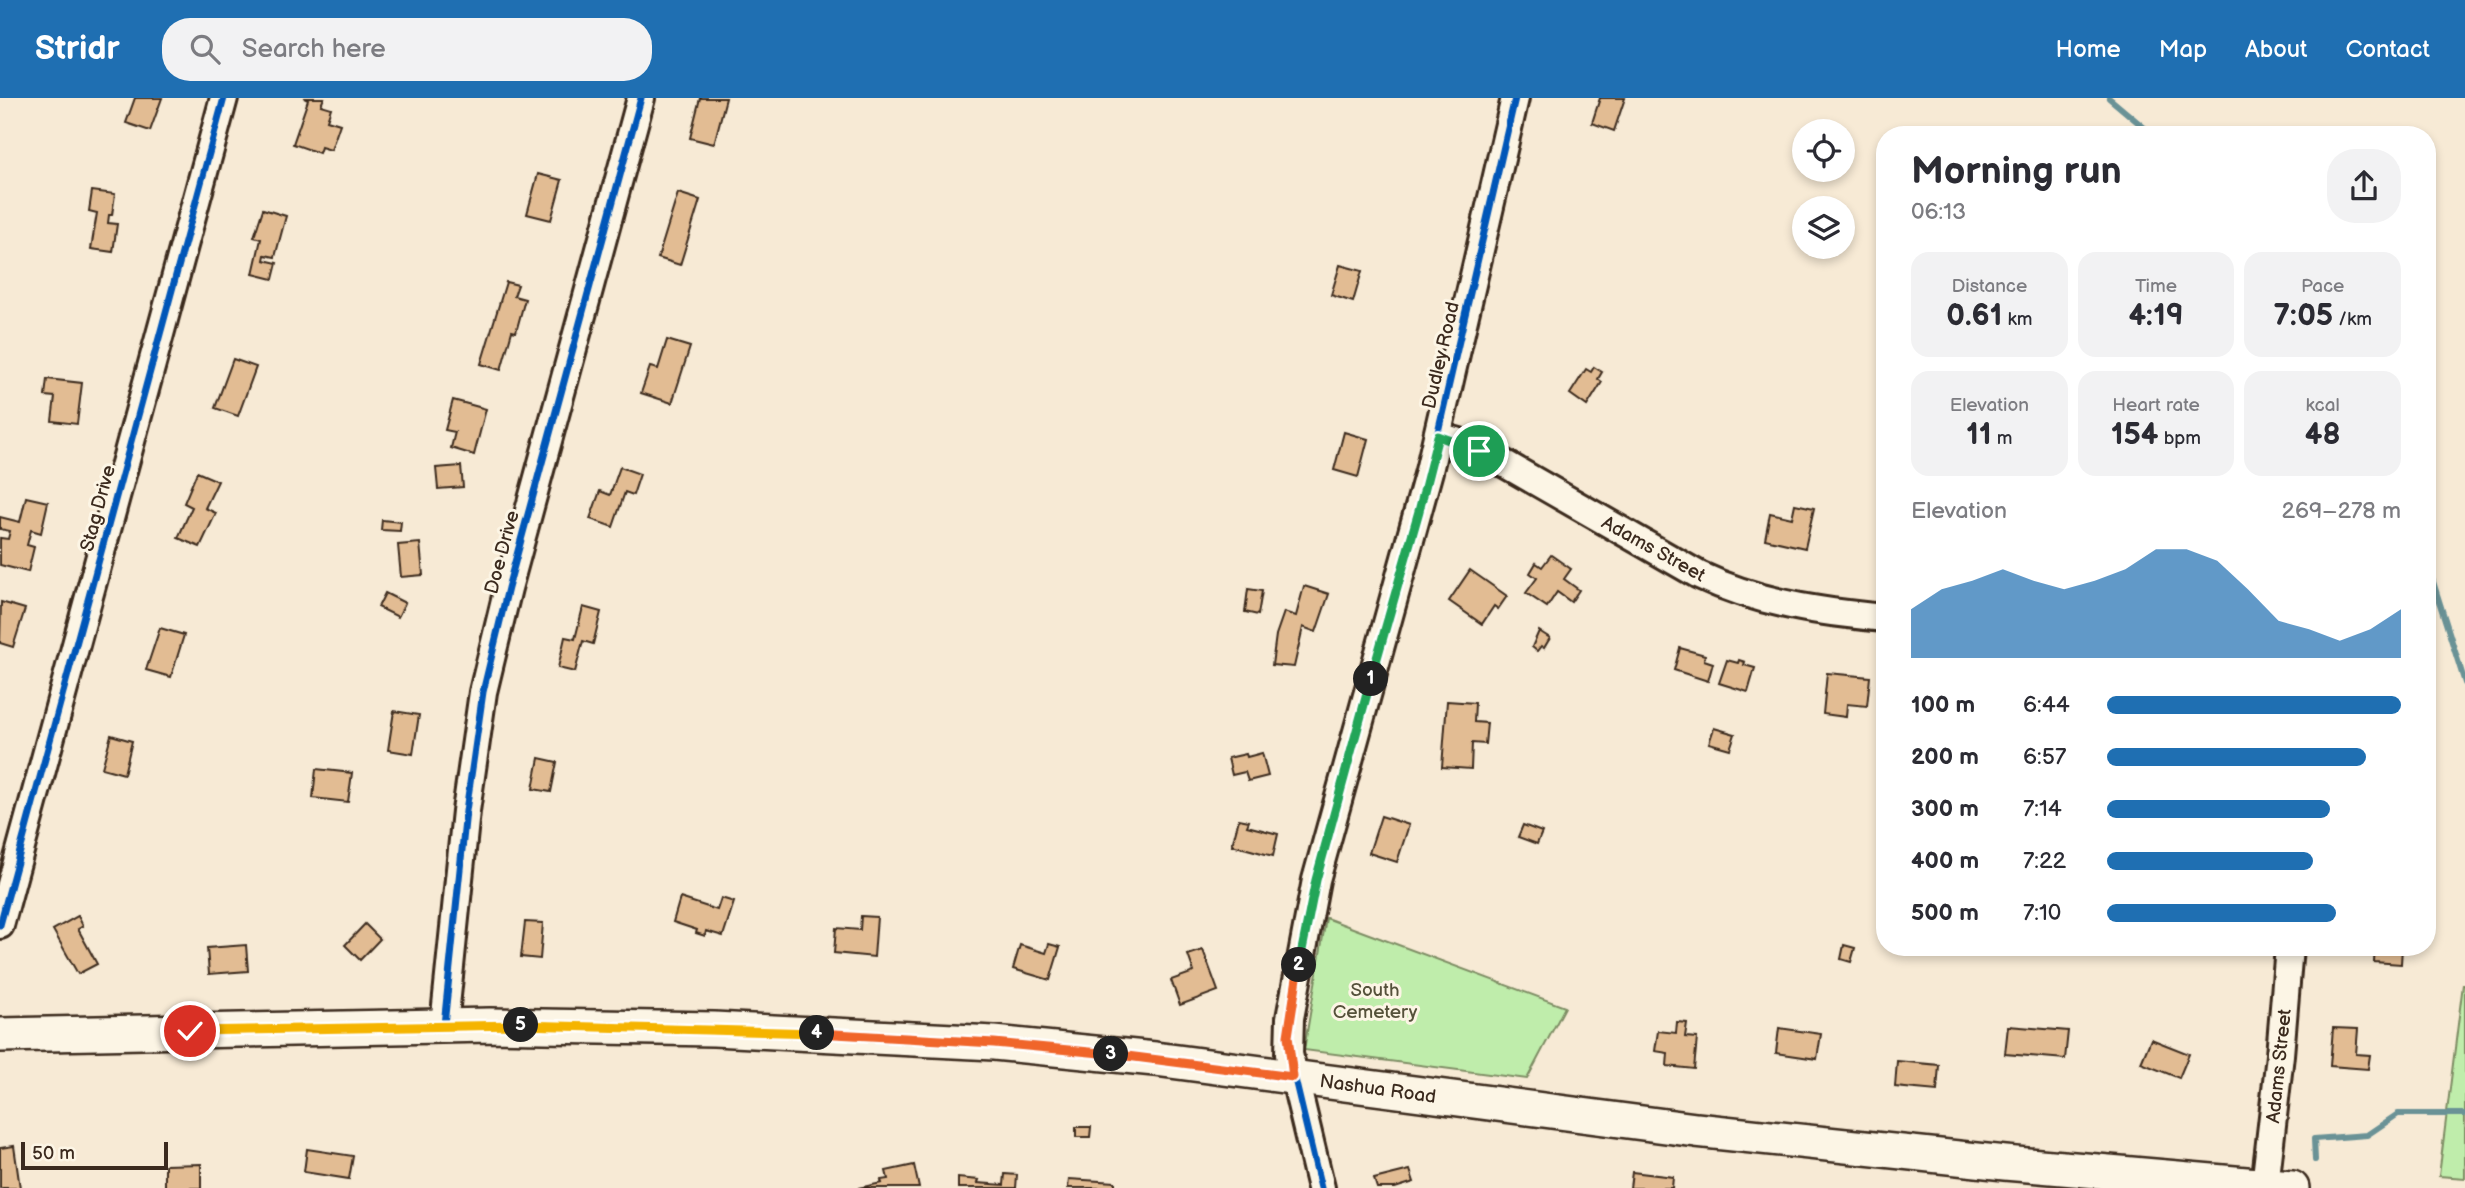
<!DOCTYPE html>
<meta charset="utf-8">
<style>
body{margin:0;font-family:"Balsamiq Sans",sans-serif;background:#f2f2f3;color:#2b2b33;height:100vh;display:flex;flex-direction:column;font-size:26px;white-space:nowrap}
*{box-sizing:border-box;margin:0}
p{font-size:23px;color:#7c7c81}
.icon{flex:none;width:38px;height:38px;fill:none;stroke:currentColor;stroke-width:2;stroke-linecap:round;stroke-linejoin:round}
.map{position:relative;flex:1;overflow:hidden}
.details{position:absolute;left:1876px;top:28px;width:560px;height:830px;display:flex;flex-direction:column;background:#fff;border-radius:28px;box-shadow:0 4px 10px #0003}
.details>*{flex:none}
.fabs{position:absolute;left:1792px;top:21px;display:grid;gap:14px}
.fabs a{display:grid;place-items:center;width:63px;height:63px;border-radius:50%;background:#fff;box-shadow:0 4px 10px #0003;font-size:35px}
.scale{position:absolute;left:21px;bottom:18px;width:147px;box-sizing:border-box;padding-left:7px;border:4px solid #3b2a1e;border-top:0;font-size:19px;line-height:24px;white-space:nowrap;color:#3b2a1e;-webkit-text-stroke:5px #fcf5e5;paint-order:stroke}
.pin{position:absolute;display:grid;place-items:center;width:60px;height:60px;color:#fff;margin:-30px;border:4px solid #fff;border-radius:50%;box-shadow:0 2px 7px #0007}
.km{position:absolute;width:35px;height:35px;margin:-18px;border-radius:50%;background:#222;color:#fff;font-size:19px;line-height:35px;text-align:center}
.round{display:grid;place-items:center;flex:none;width:74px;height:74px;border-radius:28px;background:#f2f2f3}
.overview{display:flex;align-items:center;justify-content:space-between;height:119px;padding:0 35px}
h1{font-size:38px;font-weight:600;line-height:52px}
.stats{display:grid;grid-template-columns:repeat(3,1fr);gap:10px;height:119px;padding:7px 35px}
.stats div{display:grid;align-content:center;border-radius:18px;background:#f2f2f3;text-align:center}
.stats b{font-size:30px;font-weight:600}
.stats small{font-size:19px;font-weight:400}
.stats p{font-size:19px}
.chart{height:196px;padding:14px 35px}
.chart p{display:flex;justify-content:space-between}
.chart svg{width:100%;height:126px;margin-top:7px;fill:#1f6fb2;opacity:.7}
ul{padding:0 35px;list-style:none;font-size:23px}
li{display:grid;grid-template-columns:112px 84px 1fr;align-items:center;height:52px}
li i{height:18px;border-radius:9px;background:#1f6fb2}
header{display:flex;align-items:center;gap:42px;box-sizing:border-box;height:98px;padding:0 35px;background:#1f6fb2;color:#fff}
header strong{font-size:33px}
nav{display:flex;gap:38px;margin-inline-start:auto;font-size:24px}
.search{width:490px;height:63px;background:#f2f2f3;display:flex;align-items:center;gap:18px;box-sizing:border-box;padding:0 24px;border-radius:28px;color:#7c7c81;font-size:26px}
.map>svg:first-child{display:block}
.green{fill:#bfedab;stroke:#7d8c64;stroke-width:2}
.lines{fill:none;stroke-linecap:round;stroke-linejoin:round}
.stream{stroke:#6a9296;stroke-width:6}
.building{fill:#e2bc93;stroke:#3b2a1e;stroke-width:2}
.minor-casing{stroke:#3b2a1e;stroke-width:32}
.major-casing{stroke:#3b2a1e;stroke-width:38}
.minor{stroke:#fcf5e5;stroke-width:26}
.major{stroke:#fcf5e5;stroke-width:33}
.cycleway-casing{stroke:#fcf5e5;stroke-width:11}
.cycleway{stroke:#0057b8;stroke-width:7}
.split-1-casing{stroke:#fff;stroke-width:14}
.split-2-casing{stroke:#fff;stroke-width:14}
.split-3-casing{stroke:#fff;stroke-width:14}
.split-4-casing{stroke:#fff;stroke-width:14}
.split-5-casing{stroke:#fff;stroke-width:14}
.split-6-casing{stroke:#fff;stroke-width:14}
.split-1{stroke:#22a559;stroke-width:9}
.split-2{stroke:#22a559;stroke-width:9}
.split-3{stroke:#f0652b;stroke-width:9}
.split-4{stroke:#f0652b;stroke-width:9}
.split-5{stroke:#f5b400;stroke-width:9}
.split-6{stroke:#f5b400;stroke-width:9}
.labels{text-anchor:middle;stroke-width:6;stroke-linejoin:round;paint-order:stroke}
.street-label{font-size:19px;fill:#3b2a1e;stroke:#fcf5e5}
.park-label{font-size:19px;fill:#55513a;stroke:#fcf5e5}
</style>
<header>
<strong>Stridr</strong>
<div class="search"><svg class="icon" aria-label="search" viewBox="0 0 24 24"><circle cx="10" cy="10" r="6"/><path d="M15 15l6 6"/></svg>Search here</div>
<nav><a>Home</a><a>Map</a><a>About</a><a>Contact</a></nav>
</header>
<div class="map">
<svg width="2465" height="1090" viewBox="0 0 2465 1090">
<rect width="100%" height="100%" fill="#f7ead5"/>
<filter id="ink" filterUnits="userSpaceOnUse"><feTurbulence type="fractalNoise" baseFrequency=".0143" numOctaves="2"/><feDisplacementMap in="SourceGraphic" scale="14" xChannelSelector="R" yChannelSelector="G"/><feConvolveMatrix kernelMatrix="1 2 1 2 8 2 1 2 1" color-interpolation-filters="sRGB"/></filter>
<g filter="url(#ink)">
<g class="green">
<path d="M1326,820L1565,909L1527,981L1304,952Z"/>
<path d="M2463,886H2465V1080L2439,1078Z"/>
</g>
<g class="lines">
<g class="stream">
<path d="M2109,0L2153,37"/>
<path d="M2427,465L2465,585"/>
<path d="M2315,1062L2314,1041L2367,1037L2398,1016H2465"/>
</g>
</g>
<g class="building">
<path d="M135,0H162L150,33L126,25Z"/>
<path d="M304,0H324L321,7L331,10L327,22L340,26L331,52L321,49L319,55L293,46L308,2Z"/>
<path d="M700,0H726L714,46L690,40Z"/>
<path d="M1600,0H1625L1614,33L1592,25Z"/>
<path d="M538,76L562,82L551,122L527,116Z"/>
<path d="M92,93L115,96L112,117H109L108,125L117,126L113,154L91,151L97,115L89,113Z"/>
<path d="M678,95L700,102L680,167L658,160Z"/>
<path d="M263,111L286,118L275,159L265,157L264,162L277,165L273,181L253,176L261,141L254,139Z"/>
<path d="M1340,167L1362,173L1353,204L1331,197Z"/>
<path d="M506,184L518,187L514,198L525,201L516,234L512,233L501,272L481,266Z"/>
<path d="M667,242L690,249L672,305L641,295L650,269L658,271Z"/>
<path d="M233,261L256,269L238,318L215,310Z"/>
<path d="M1594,269L1602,274L1598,281L1602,284L1587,308L1570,296L1586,271L1591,274Z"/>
<path d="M47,281L82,285L77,326L52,323L55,299L45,298Z"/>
<path d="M453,302L486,311L474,357L451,350L455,334L445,332Z"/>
<path d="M1344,334L1368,341L1358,379L1334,372Z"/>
<path d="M461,368L463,389L438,391L436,370Z"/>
<path d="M620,369L640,376L633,397L625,394L613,429L590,421L600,393L610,397Z"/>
<path d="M197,374L218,383L205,410L216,415L200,449L178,440L192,409L184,405Z"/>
<path d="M26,399L48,404L41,435L31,432L27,447L34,449L28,474L0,467V440L8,441L10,433L0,431V419L20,424Z"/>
<path d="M1795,406L1814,410L1805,450L1765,441L1770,415L1792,420Z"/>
<path d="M382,422L401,424L400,433L381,432Z"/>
<path d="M420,445L423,477L401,479L398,447Z"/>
<path d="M1551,457L1571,471L1564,481L1579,492L1571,504L1557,494L1547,509L1526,495L1537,480L1530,475L1536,465L1542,469Z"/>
<path d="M1470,472L1507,498L1498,511L1494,508L1482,526L1449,503Z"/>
<path d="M1304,488L1329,496L1316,534L1303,529L1294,569L1272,567L1276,537L1284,514L1296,518Z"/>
<path d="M1248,491L1262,493L1258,517L1245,514Z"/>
<path d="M385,495L405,505L398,519L378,509Z"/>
<path d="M1,504L25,511L13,549L0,545Z"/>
<path d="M583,509L601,514L593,546L583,543L575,574L558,570L565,539L575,541Z"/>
<path d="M160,530L184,537L171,579L146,572Z"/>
<path d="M1539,533L1550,540L1544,550L1541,548L1537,553L1532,549Z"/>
<path d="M1680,550L1705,557L1704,562L1713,565L1708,583L1674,572Z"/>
<path d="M1727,562L1738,565L1739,562L1745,564L1744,567L1755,570L1748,594L1719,585Z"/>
<path d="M1827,575L1870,579L1867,608L1847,606L1846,619L1823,616Z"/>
<path d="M1447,603L1475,605L1474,624L1487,625L1485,646L1472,645L1471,671L1442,669Z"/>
<path d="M394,613L419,617L413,656L388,652Z"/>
<path d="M1714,630L1735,636L1730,651L1709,645Z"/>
<path d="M111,637L132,643L124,676L102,670Z"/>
<path d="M1262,655L1268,678L1248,683L1245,674L1232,677L1228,660L1246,656L1247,659Z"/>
<path d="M539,660L557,664L551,694L533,691Z"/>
<path d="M316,671L352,675L348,704L313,700Z"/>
<path d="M1381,718L1409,727L1397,764L1369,755Z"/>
<path d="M1239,721L1249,723L1247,728L1278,736L1273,758L1232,747Z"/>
<path d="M1523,727L1542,734L1537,746L1518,739Z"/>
<path d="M680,800L717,812L721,800L734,804L723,838L706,833L705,838L696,835L697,832L673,824Z"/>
<path d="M78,818L83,828L78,831L97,866L78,876L53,832Z"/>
<path d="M861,818L877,819L874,859L834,855L836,830L860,832Z"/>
<path d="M525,824L543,825L540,861L521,859Z"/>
<path d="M365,826L380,841L360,862L345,847Z"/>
<path d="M1049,846L1060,849L1050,882L1013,871L1020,847L1046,855Z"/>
<path d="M246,847L248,873L209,876L207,850Z"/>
<path d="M1844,847L1855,850L1851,864L1841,861Z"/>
<path d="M2375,849H2402L2401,866L2374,864Z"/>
<path d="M1203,852L1218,893L1180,907L1171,882L1194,874L1188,857Z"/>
<path d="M1677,924L1687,925L1685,939L1697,940L1694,971L1667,968L1668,955L1655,953L1658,933L1676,935Z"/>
<path d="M2008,928L2068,933L2065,961L2005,956Z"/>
<path d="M1779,930L1821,936L1817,961L1776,955Z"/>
<path d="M2333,930L2358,931L2356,956L2370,957L2368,971L2330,968Z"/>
<path d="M2151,941L2189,956L2179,980L2141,965Z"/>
<path d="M1897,963L1939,967L1937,993L1895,989Z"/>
<path d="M1076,1029H1091L1090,1039H1076Z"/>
<path d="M14,1048L20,1090H0V1050Z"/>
<path d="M307,1051L353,1058L349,1081L304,1074Z"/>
<path d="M201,1066V1090H165V1067Z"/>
<path d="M914,1067L919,1090H858L882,1085L881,1082L888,1081L886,1073Z"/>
<path d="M1410,1072L1414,1084L1395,1090H1377L1374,1081Z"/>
<path d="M1632,1074L1673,1079L1672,1090H1630Z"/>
<path d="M1005,1076L1017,1077L1016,1090H958V1080L979,1082L978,1085L1004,1087Z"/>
<path d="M1069,1081L1115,1084V1090H1068Z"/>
</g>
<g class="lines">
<g class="minor-casing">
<g id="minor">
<path d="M1438,338L1459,344L1500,363L1699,477C1758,505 1820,514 1885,520"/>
<path d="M0,827L224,0"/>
<path d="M444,927L466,713L483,594L508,490L641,0"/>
<path d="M2265,1088L2280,957L2289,849"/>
<path d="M1321,1090L1289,956L1290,920L1316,782L1429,373L1515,0"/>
</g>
</g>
<g class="major-casing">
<path id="major" d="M0,937L490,927L714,931L994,945L1155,961L1696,1032L2005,1065L2292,1090"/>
</g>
<use href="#minor" class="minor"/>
<use href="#major" class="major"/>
<g class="cycleway-casing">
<g id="cycleway">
<path d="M0,827L224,0"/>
<path d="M444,927L466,713L483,594L508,490L641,0"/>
<path d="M1321,1090L1289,956L1290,920L1316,782L1429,373L1515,0"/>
</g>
</g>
<use href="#cycleway" class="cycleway"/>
</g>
</g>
<g class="lines" filter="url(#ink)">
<g class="split-1-casing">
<path id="split-1" d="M1371,581L1419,413L1438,338L1479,353"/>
</g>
<g class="split-2-casing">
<path id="split-2" d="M1299,867L1316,782L1371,581"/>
</g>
<g class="split-3-casing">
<path id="split-3" d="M1111,956L1293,979L1288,938L1299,867"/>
</g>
<g class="split-4-casing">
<path id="split-4" d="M817,935L994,945L1111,956"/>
</g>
<g class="split-5-casing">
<path id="split-5" d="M521,927L817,935"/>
</g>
<g class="split-6-casing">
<path id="split-6" d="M190,933L521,927"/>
</g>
<use href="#split-1" class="split-1"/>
<use href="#split-2" class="split-2"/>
<use href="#split-3" class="split-3"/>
<use href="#split-4" class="split-4"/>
<use href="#split-5" class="split-5"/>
<use href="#split-6" class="split-6"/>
</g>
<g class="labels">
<g class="street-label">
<text transform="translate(1440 257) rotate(-77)" y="7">Dudley Road</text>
<text transform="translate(97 410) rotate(-75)" y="7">Stag Drive</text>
<text transform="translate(1654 450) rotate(29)" y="7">Adams Street</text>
<text transform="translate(501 454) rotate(-75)" y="7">Doe Drive</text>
<text transform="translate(2278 968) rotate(-84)" y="7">Adams Street</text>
<text transform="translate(1378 990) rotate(8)" y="7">Nashua Road</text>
</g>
<g class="park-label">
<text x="1375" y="898">South<tspan x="1375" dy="22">Cemetery</tspan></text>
</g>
</g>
</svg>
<div class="fabs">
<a><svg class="icon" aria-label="locate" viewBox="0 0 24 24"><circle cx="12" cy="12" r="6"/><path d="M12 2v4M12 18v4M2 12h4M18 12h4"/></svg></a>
<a><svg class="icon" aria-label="layers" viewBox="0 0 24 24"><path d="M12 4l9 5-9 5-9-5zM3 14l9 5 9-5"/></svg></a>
</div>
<div class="scale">50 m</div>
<div class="pin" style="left:1479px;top:353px;background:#1e9e55"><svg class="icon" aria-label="arrive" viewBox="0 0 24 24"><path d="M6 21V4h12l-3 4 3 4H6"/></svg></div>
<div class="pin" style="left:190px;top:933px;background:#d93025"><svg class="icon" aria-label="check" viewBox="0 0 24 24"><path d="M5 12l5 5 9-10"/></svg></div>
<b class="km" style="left:1371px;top:581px">1</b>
<b class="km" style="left:1299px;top:867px">2</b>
<b class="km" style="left:1111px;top:956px">3</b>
<b class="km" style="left:817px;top:935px">4</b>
<b class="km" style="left:521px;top:927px">5</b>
<section class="details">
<div class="overview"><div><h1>Morning run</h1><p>06:13</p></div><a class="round"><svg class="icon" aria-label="share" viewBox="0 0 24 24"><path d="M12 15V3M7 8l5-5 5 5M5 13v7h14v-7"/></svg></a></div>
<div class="stats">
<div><p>Distance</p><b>0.61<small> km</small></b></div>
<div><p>Time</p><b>4:19</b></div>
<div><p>Pace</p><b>7:05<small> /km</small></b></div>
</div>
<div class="stats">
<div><p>Elevation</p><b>11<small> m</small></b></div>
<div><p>Heart rate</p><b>154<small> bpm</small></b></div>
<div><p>kcal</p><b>48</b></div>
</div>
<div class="chart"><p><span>Elevation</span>269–278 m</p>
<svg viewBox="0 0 160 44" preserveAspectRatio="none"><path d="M0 44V27L10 20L20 17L30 13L40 17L50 20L60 17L70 13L80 6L90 6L100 10L110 20L120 31L130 34L140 38L150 34L160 27V44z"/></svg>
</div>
<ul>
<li><b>100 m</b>6:44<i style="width:100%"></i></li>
<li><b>200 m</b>6:57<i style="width:88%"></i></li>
<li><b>300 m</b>7:14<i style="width:76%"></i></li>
<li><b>400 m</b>7:22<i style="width:70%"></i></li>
<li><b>500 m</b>7:10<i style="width:78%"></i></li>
</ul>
</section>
</div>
